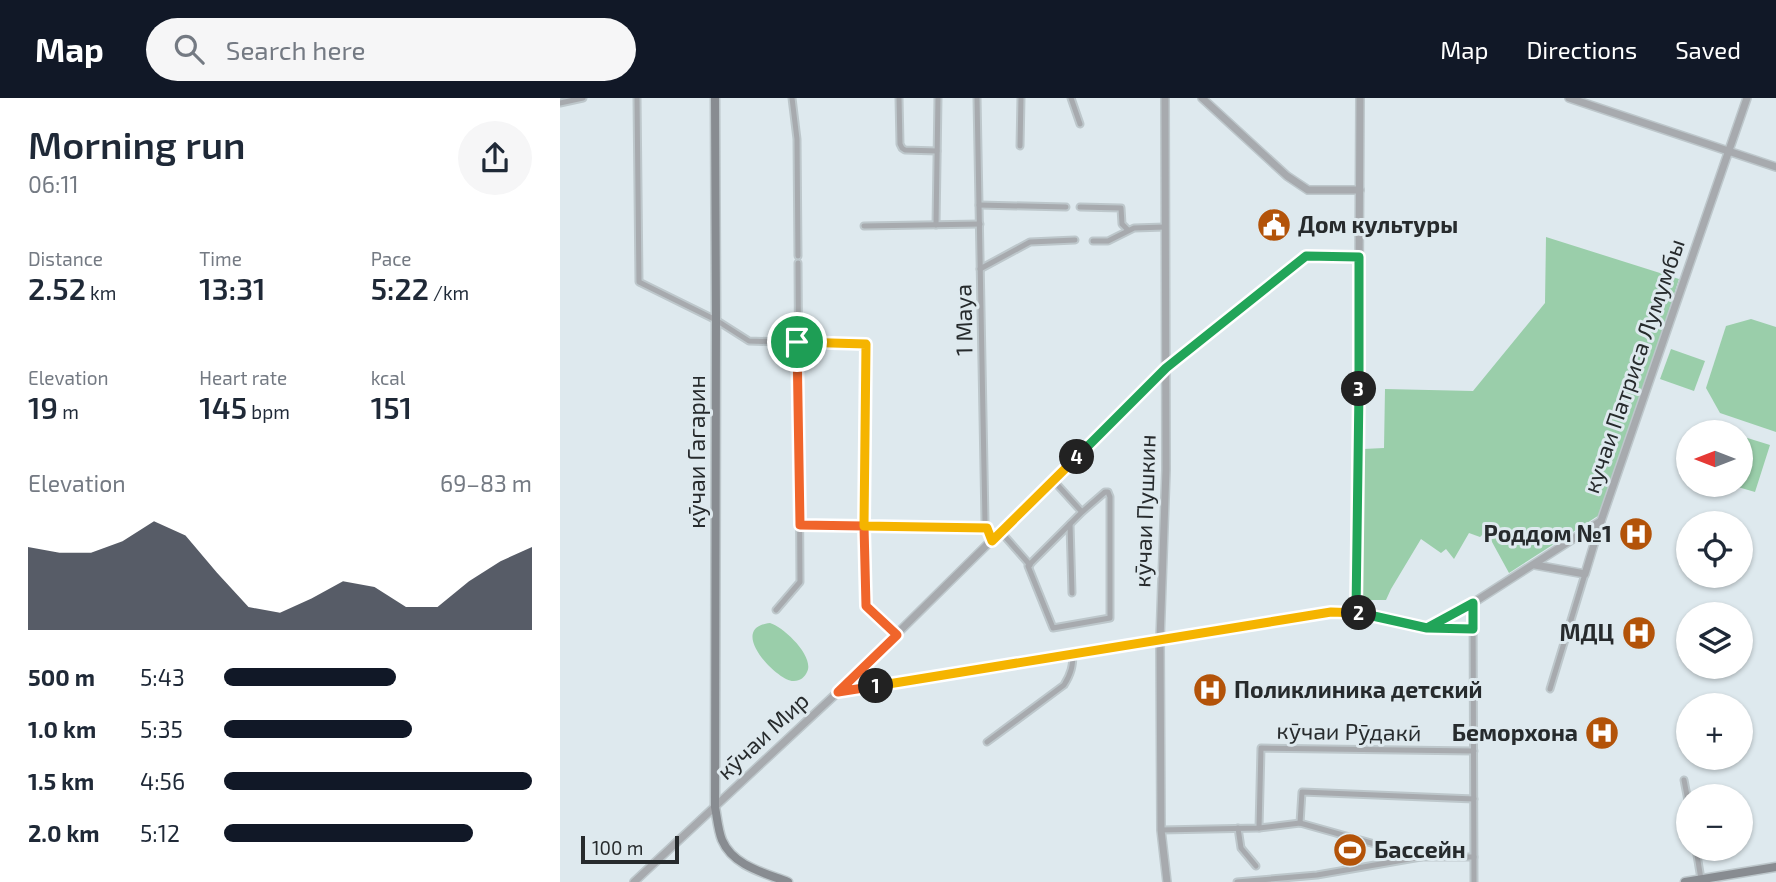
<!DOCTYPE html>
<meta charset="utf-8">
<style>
body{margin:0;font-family:"Exo 2",sans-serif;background:#f6f6f7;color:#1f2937;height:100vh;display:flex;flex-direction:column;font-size:26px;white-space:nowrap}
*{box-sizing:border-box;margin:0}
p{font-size:23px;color:#747a83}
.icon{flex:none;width:38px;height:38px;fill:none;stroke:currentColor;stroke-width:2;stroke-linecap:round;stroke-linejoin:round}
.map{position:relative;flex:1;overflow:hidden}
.side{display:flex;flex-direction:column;background:#fff;width:560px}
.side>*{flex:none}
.needle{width:46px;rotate:270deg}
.tools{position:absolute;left:1116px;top:322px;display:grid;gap:14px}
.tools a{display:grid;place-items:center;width:77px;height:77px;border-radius:50%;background:#fff;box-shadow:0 2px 5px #0004;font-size:35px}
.scale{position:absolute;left:21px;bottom:18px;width:98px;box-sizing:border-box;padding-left:7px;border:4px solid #272b2d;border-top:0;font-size:19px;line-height:24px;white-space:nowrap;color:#272b2d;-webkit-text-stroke:5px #dee9ee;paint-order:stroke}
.pin{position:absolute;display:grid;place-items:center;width:60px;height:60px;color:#fff;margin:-30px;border:4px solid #fff;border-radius:50%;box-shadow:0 2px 7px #0007}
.km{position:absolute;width:35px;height:35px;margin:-18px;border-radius:50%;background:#222;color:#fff;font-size:19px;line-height:35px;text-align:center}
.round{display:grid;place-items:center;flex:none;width:74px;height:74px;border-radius:37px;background:#f6f6f7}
.summary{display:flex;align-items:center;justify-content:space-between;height:119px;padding:0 28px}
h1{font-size:38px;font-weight:600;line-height:52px}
.stats{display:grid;grid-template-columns:repeat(3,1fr);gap:10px;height:119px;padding:7px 28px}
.stats div{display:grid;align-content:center}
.stats b{font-size:30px;font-weight:600}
.stats small{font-size:19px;font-weight:400}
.stats p{font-size:19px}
.chart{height:196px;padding:14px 28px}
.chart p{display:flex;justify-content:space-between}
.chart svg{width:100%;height:126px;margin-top:7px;fill:#111827;opacity:.7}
ul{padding:0 28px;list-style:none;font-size:23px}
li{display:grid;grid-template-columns:112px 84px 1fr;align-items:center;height:52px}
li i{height:18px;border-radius:9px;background:#111827}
header{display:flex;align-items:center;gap:42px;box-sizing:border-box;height:98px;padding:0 35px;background:#111827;color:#fff}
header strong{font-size:33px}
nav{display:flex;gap:38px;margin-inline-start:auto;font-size:24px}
.search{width:490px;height:63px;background:#f6f6f7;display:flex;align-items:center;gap:18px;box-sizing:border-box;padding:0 24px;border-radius:38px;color:#747a83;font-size:26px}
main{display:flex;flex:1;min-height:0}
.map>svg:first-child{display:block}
.green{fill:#9aceaa}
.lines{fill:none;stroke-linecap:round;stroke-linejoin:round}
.minor-casing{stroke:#bdc7cb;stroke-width:9}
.tertiary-casing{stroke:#bdc7cb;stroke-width:10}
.secondary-casing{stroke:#bdc7cb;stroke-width:11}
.minor{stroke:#a7aaae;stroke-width:5}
.tertiary{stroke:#a7aaae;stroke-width:7}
.secondary{stroke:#888c91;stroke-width:8}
.split-1-casing{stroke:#fff;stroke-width:14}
.split-2-casing{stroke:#fff;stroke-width:14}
.split-3-casing{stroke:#fff;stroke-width:14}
.split-4-casing{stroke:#fff;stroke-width:14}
.split-5-casing{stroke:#fff;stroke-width:14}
.split-1{stroke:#f0652b;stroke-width:9}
.split-2{stroke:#f5b400;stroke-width:9}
.split-3{stroke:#22a559;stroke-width:9}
.split-4{stroke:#22a559;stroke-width:9}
.split-5{stroke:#f5b400;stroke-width:9}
.labels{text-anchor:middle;stroke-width:6;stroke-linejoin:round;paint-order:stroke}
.poi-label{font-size:23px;font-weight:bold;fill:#272b2d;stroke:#dee9ee;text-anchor:start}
.street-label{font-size:23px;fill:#272b2d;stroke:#dee9ee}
</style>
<header>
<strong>Map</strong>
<div class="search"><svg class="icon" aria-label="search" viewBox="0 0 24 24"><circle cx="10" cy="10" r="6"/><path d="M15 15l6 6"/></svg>Search here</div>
<nav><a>Map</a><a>Directions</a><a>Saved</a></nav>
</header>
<main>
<section class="side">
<div class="summary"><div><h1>Morning run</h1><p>06:11</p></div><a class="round"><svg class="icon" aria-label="share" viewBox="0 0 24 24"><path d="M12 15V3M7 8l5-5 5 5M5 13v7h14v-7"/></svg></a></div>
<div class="stats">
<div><p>Distance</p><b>2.52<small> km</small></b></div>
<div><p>Time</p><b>13:31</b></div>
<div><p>Pace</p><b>5:22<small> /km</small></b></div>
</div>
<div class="stats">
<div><p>Elevation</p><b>19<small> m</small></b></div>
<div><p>Heart rate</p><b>145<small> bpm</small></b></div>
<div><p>kcal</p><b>151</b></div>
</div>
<div class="chart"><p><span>Elevation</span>69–83 m</p>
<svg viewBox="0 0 160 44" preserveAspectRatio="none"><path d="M0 44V15L10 17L20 17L30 13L40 6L50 11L60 24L70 36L80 38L90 33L100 27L110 29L120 36L130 36L140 27L150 20L160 15V44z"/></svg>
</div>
<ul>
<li><b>500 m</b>5:43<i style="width:56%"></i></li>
<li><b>1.0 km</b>5:35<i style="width:61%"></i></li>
<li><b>1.5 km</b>4:56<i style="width:100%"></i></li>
<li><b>2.0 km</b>5:12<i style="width:81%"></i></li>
</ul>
</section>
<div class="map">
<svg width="1216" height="784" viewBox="0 0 1216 784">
<rect width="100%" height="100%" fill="#dee9ee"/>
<g class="green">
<path d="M986,139L1119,181L1044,414L949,475L926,433L920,439L909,435L894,461L886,451L881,455L861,441L831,491L826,502H802L803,351L824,350L825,291L913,293L985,205Z"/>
<path d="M1191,221L1216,229V334L1160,315L1146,290L1166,228Z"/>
<path d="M1111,251L1145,263L1134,293L1100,281Z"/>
<path d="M1181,338L1210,347L1195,394L1171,387H1181Z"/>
<path d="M210,525C224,529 255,559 247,574C245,579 240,583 234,583C219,585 165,530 210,525Z"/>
</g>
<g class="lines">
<g class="minor-casing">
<g id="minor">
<path d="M77,0L79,184L156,222L189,243L306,246L305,428L306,507L337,537"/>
<path d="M232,0L237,41L238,158"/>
<path d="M339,0L340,46L342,50L345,52L377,53"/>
<path d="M417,0L425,424L432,443"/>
<path d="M511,0L520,26"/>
<path d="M0,5L23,0"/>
<path d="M460,48L461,0"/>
<path d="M419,107L506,109"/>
<path d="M520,109L561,110L562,126L568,132"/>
<path d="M376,127L378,0"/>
<path d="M304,128L420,126"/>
<path d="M533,143H548L574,130L605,129"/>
<path d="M420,171L470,144L515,142"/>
<path d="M493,382L522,414L545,394H548L550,399V520L493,530L468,468L522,414"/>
<path d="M510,426L512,495"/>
<path d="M240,427L427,430"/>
<path d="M441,434L470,467"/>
<path d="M913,505L914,784"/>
<path d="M216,512L240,484L238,165"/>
<path d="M870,530L913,531"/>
<path d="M990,591L1025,476"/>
<path d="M278,594L600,542"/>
<path d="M427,644L504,587C511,576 513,568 513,555"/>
<path d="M1124,682L1129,708"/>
<path d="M740,725L742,694L914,701"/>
<path d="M678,730L681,750L696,768"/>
<path d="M699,730L701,650L914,653"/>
<path d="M601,732L699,730L740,725L861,759"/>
<path d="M1136,751L1141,781"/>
<path d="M677,784L757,777L861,759H914"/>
</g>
</g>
<g class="tertiary-casing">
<g id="tertiary">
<path d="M605,0L606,372L600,542L601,732L607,784"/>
<path d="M642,0L727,78L748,92H800"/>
<path d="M1009,0L1216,69"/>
<path d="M975,467L1025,476L1041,423L1187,0"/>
<path d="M795,514L798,370L800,0"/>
<path d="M600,542L771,514H795L867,530L913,505L1041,423"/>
<path d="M74,784L278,594L606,270L746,158L799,159"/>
</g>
</g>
<g class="secondary-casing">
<g id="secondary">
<path d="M155,0L156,222L155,709C157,719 158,732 162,742C173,768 205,775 228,784"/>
<path d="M1125,784L1216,769"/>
</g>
</g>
<use href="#minor" class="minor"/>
<use href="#tertiary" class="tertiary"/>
<use href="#secondary" class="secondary"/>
</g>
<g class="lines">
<g class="split-1-casing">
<path id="split-1" d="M237,244L240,427L304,428L306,508L337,537L278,594L316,588"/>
</g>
<g class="split-2-casing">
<path id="split-2" d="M316,588L771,514L799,515"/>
</g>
<g class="split-3-casing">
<path id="split-3" d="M799,291L796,514L867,530L913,531V505L867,530L799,515"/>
</g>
<g class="split-4-casing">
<path id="split-4" d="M517,359L606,270L746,158L799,159V291"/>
</g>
<g class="split-5-casing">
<path id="split-5" d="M237,244L306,246L304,428L427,430L432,443L517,359"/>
</g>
<use href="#split-1" class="split-1"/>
<use href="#split-2" class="split-2"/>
<use href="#split-3" class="split-3"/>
<use href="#split-4" class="split-4"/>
<use href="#split-5" class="split-5"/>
</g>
<defs>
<g id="civic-disc" transform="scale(1.75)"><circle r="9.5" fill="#b35309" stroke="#dee9ee"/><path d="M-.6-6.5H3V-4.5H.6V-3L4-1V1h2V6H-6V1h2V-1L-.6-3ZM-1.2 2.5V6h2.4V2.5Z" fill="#fff"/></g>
<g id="hospital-disc" transform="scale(1.75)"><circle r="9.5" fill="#b35309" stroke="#dee9ee"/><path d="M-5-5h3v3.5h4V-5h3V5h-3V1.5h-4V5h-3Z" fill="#fff"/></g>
<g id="stadium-disc" transform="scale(1.75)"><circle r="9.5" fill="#b35309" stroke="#dee9ee"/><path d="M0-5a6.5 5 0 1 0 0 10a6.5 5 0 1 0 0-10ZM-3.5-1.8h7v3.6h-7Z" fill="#fff"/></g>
</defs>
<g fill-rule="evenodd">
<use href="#civic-disc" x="714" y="127"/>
<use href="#hospital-disc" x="1076" y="436"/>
<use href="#hospital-disc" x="1079" y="535"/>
<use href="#hospital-disc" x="650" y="592"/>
<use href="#hospital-disc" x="1042" y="635"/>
<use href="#stadium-disc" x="790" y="752"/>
</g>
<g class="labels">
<g class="poi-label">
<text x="738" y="135">Дом культуры</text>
<text x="1052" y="444" text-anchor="end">Роддом №1</text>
<text x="1054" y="543" text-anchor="end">МДЦ</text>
<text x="674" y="600">Поликлиника детский</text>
<text x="1018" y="643" text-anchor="end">Беморхона</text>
<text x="814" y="760">Бассейн</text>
</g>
<g class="street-label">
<text transform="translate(404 222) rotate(-91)" y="8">1 Maya</text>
<text transform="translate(1074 268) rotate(-71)" y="8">кучаи Патриса Лумумбы</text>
<text transform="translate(137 354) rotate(-90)" y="8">кӯчаи Гагарин</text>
<text transform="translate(585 413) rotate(-88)" y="8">кӯчаи Пушкин</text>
<text transform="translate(789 634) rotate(1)" y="8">кӯчаи Рӯдакӣ</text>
<text transform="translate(203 638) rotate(-43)" y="8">кӯчаи Мир</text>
</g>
</g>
</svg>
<div class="tools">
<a><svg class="needle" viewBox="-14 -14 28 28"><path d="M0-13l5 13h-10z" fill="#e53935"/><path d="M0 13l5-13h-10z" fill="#747a83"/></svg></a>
<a><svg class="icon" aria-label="locate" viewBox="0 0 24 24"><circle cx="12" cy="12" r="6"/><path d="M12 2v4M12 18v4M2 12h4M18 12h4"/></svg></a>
<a><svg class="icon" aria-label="layers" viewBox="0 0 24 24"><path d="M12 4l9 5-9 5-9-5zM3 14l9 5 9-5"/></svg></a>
<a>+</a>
<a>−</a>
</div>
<div class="scale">100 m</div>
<div class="pin" style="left:237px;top:244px;background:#1e9e55"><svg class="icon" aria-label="arrive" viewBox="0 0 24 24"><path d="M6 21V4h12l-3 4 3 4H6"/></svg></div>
<b class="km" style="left:316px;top:588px">1</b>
<b class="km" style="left:799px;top:515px">2</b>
<b class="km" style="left:799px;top:291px">3</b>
<b class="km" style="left:517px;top:359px">4</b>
</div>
</main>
